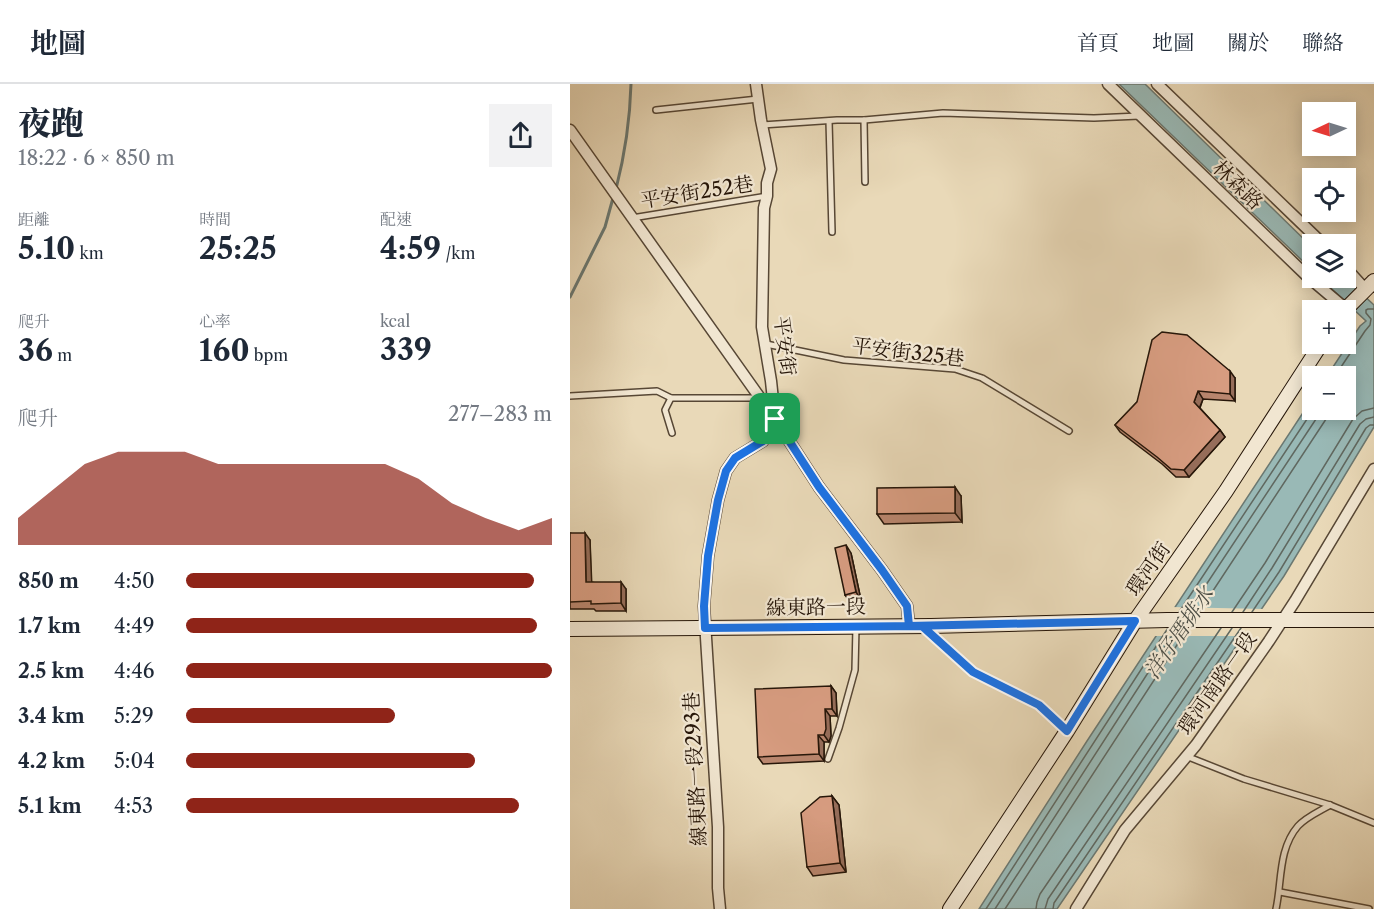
<!DOCTYPE html>
<html lang="zh-TW">
<meta charset="utf-8">
<style>
body{margin:0;font-family:"Libre Caslon Text","Noto Serif TC",serif;background:#f2f2f3;color:#1f2937;height:100vh;display:flex;flex-direction:column;font-size:22px;white-space:nowrap}
*{box-sizing:border-box;margin:0}
p{font-size:20px;color:#747a83}
.icon{flex:none;width:33px;height:33px;fill:none;stroke:currentColor;stroke-width:2;stroke-linecap:round;stroke-linejoin:round}
.map{position:relative;flex:1;overflow:hidden}
.panel{display:flex;flex-direction:column;background:#fff;width:570px}
.panel>*{flex:none}
.needle{width:39px;rotate:266deg}
.controls{position:absolute;left:732px;top:18px;display:grid;gap:12px}
.controls a{display:grid;place-items:center;width:54px;height:54px;border-radius:0px;background:#fff;box-shadow:0 3px 15px #0003;font-size:30px}
.pin{position:absolute;display:grid;place-items:center;width:51px;height:51px;color:#fff;margin:-26px;border-radius:12px;box-shadow:0 3px 9px #0006}
.round{display:grid;place-items:center;flex:none;width:63px;height:63px;border-radius:0px;background:#f2f2f3}
.headline{display:flex;align-items:center;justify-content:space-between;height:102px;padding:0 18px}
h1{font-size:33px;font-weight:800;line-height:45px}
.metrics{display:grid;grid-template-columns:repeat(3,1fr);gap:9px;height:102px;padding:6px 18px}
.metrics div{display:grid;align-content:center}
.metrics b{font-size:30px;font-weight:800}
.metrics small{font-size:16px;font-weight:400}
.metrics p{font-size:16px}
.chart{height:168px;padding:12px 18px}
.chart p{display:flex;justify-content:space-between}
.chart svg{width:100%;height:108px;margin-top:6px;fill:#8f2418;opacity:.7}
ul{padding:0 18px;list-style:none;font-size:20px}
li{display:grid;grid-template-columns:96px 72px 1fr;align-items:center;height:45px}
li i{height:15px;border-radius:8px;background:#8f2418}
header{display:flex;align-items:center;gap:36px;box-sizing:border-box;height:84px;padding:0 30px;background:#fff;border-bottom:2px solid #e0e1e3}
header strong{font-size:28px}
nav{display:flex;gap:33px;margin-inline-start:auto;font-size:21px}
main{display:flex;flex:1;min-height:0}
.map>svg:first-child{display:block}
.water{fill:#99b9b6;stroke:#6b7871;stroke-width:1.5}
.pier{fill:#e9d9b8}
.lines{fill:none;stroke-linecap:round;stroke-linejoin:round}
.shore{stroke:#606860;stroke-width:1.5}
.stream{stroke:#6b7871;stroke-width:3}
.lane-casing{stroke:#574735;stroke-width:8}
.street-casing{stroke:#574735;stroke-width:13}
.secondary-casing{stroke:#261609;stroke-width:16}
.lane{stroke:#f1e6d1;stroke-width:5}
.street{stroke:#f1e6d1;stroke-width:10}
.secondary{stroke:#f1e6d1;stroke-width:14}
.wall{fill:#b9866e;stroke:#261609;stroke-width:1.5}
.shaded-wall{fill:#966d5a;stroke:#261609;stroke-width:1.5}
.building{fill:#d79c80;stroke:#261609;stroke-width:1.5}
.route-casing{stroke:#fff;stroke-width:12}
.route{stroke:#1a73e8;stroke-width:8}
.labels{text-anchor:middle;stroke-width:4.5;stroke-linejoin:round;paint-order:stroke}
.street-label{font-size:20px;fill:#261609;stroke:#f1e6d1}
.water-label{font-size:21px;font-style:italic;fill:#4e4f46;stroke:#f1e6d1}
</style>
<header>
<strong>地圖</strong>
<nav><a>首頁</a><a>地圖</a><a>關於</a><a>聯絡</a></nav>
</header>
<main>
<section class="panel">
<div class="headline"><div><h1>夜跑</h1><p>18:22 · 6 × 850 m</p></div><a class="round"><svg class="icon" aria-label="share" viewBox="0 0 24 24"><path d="M12 15V3M7 8l5-5 5 5M5 13v7h14v-7"/></svg></a></div>
<div class="metrics">
<div><p>距離</p><b>5.10<small> km</small></b></div>
<div><p>時間</p><b>25:25</b></div>
<div><p>配速</p><b>4:59<small> /km</small></b></div>
</div>
<div class="metrics">
<div><p>爬升</p><b>36<small> m</small></b></div>
<div><p>心率</p><b>160<small> bpm</small></b></div>
<div><p>kcal</p><b>339</b></div>
</div>
<div class="chart"><p><span>爬升</span>277–283 m</p>
<svg viewBox="0 0 160 44" preserveAspectRatio="none"><path d="M0 44V33L10 22L20 11L30 6L40 6L50 6L60 11L70 11L80 11L90 11L100 11L110 11L120 17L130 27L140 33L150 38L160 33V44z"/></svg>
</div>
<ul>
<li><b>850 m</b>4:50<i style="width:95%"></i></li>
<li><b>1.7 km</b>4:49<i style="width:96%"></i></li>
<li><b>2.5 km</b>4:46<i style="width:100%"></i></li>
<li><b>3.4 km</b>5:29<i style="width:57%"></i></li>
<li><b>4.2 km</b>5:04<i style="width:79%"></i></li>
<li><b>5.1 km</b>4:53<i style="width:91%"></i></li>
</ul>
</section>
<div class="map">
<svg width="804" height="825" viewBox="0 0 804 825">
<rect width="100%" height="100%" fill="#e9d9b8"/>
<filter id="stains"><feTurbulence type="fractalNoise" baseFrequency=".00333" numOctaves="4"/><feColorMatrix values="0 0 0 0 .2 0 0 0 0 .09 0 0 0 0 .02 0 0 0 .5 -.17"/></filter>
<radialGradient id="worn" r=".72"><stop offset=".6" stop-color="#630" stop-opacity="0"/><stop offset="1" stop-color="#630" stop-opacity=".3"/></radialGradient>
<g class="water">
<path d="M549,0H575L742,163V186Z"/>
<path d="M750,194H775L804,221V343L714,492L487,825H409L517,657L742,315V326H776V292H757L790,242L796,237Z"/>
</g>
<path class="pier" d="M601,523L695,525L676,552H582Z"/>
<g class="lines">
<g class="shore">
<path d="M765,292L795,247L800,241L801,235L796,229V226L798,225H804"/>
<path d="M609,528L743,326"/>
<path d="M618,528L752,326"/>
<path d="M629,528L762,326"/>
<path d="M662,528L695,479L783,335L792,327L804,324"/>
<path d="M673,528L702,484L790,340L796,335L804,333"/>
<path d="M682,528L709,488L796,344L800,341H804"/>
<path d="M416,825L598,544"/>
<path d="M425,825L607,544"/>
<path d="M435,825L618,544"/>
<path d="M466,825L467,818L470,810L651,544"/>
<path d="M475,825L478,815L662,544"/>
<path d="M483,825L484,819L671,544"/>
</g>
<g class="stream">
<path d="M46,105C55,70 60,36 61,0"/>
<path d="M0,213L35,143L43,114"/>
</g>
<g class="lane-casing">
<g id="lane">
<path d="M86,26L188,15"/>
<path d="M294,36L295,98"/>
<path d="M259,37L262,148"/>
<path d="M192,41L267,36H294L373,29L524,34L569,32"/>
<path d="M62,134L197,112"/>
<path d="M196,260L274,276L385,285L412,294L499,347"/>
<path d="M0,312L87,307L101,314H188"/>
<path d="M101,314L95,326L102,349"/>
<path d="M355,545L403,588L469,621L497,647"/>
<path d="M616,672L674,695L760,721L804,739"/>
<path d="M258,675L269,644L285,586L286,543"/>
<path d="M710,808L799,825"/>
<path d="M706,825C712,798 708,765 728,742C736,733 750,727 760,721"/>
</g>
</g>
<g class="street-casing">
<g id="street">
<path d="M538,0L737,192L776,225"/>
<path d="M587,0L753,160"/>
<path d="M0,46L205,335L249,403L312,486L337,522L339,541"/>
<path d="M776,184L795,205"/>
<path d="M150,825L148,804V743L134,522L138,472L148,416L156,387L165,374L193,357L205,335L201,297L192,243L194,124L197,112V99L201,85L191,36L186,0"/>
<path d="M506,825L555,746L626,661L699,557L725,517L804,385"/>
</g>
</g>
<g class="secondary-casing">
<g id="secondary">
<path d="M775,226L804,197"/>
<path d="M0,545L361,542L597,536H804"/>
<path d="M380,825L497,647L565,537L656,407L751,260"/>
</g>
</g>
<use href="#lane" class="lane"/>
<use href="#street" class="street"/>
<use href="#secondary" class="secondary"/>
</g>
<g class="wall">
<path d="M665,294V317L633,315L630,324L650,346L655,353L619,393H606L592,380L550,348L545,341L567,318Z"/>
<path d="M391,412L392,438L314,440L307,430Z"/>
<path d="M0,449L20,456L21,498L56,505V527H26L24,525H0Z"/>
<path d="M281,469L291,516L280,518L275,511Z"/>
<path d="M261,602L266,609L267,632H260L261,652L259,658H254V677L193,680L188,673Z"/>
<path d="M262,712L269,721L276,788L243,792L237,783Z"/>
</g>
<g class="shaded-wall">
<path d="M660,287L665,294V317L660,310Z"/>
<path d="M628,307L633,315L629,325L624,318Z"/>
<path d="M650,346L655,353L619,393L614,386Z"/>
<path d="M385,403L391,412L392,438L385,429Z"/>
<path d="M15,449L20,456L22,505L16,498Z"/>
<path d="M276,461L281,469L291,516L286,508Z"/>
<path d="M51,498L56,505V527L51,519Z"/>
<path d="M261,602L266,609L267,632L262,625Z"/>
<path d="M255,625L260,632L261,652L259,658L254,651Z"/>
<path d="M248,651L254,658V677L249,670Z"/>
<path d="M262,712L269,721L276,788L270,779Z"/>
</g>
<g class="building">
<path d="M592,248L617,251L660,287V310L628,307L624,318L650,346L614,386L601,385L587,373L545,341L567,318L582,256Z"/>
<path d="M385,403V429L307,430V404Z"/>
<path d="M0,449H15L16,498H51V519L21,520V517L0,518Z"/>
<path d="M276,461L286,508L275,511L265,464Z"/>
<path d="M261,602L262,625H255L256,645L254,651H248L249,670L188,673L185,605Z"/>
<path d="M262,712L270,779L237,783L231,729L250,713Z"/>
</g>
<g class="lines">
<g class="route-casing">
<path id="route" d="M205,335L249,403L312,486L337,522L339,542L565,537L497,647L469,621L403,588L352,542L135,544L134,522L138,472L148,416L156,387L165,374L193,357L205,335"/>
</g>
<use href="#route" class="route"/>
</g>
<g class="labels">
<g class="street-label">
<text transform="translate(668 101) rotate(44)" y="7">林森路</text>
<text transform="translate(127 108) rotate(-9)" y="7">平安街252巷</text>
<text transform="translate(215 262) rotate(83)" y="7">平安街</text>
<text transform="translate(338 268) rotate(7)" y="7">平安街325巷</text>
<text transform="translate(578 485) rotate(-55)" y="7">環河街</text>
<text transform="translate(246 523) rotate(-1)" y="7">線東路一段</text>
<text transform="translate(647 599) rotate(-55)" y="7">環河南路一段</text>
<text transform="translate(125 685) rotate(-93)" y="7">線東路一段293巷</text>
</g>
<g class="water-label">
<text transform="translate(609 549) rotate(-56)" y="7">洋仔厝排水</text>
</g>
</g>
<rect width="100%" height="100%" filter="url(#stains)"/>
<rect width="100%" height="100%" fill="url(#worn)"/>
</svg>
<div class="controls">
<a><svg class="needle" viewBox="-14 -14 28 28"><path d="M0-13l5 13h-10z" fill="#e53935"/><path d="M0 13l5-13h-10z" fill="#747a83"/></svg></a>
<a><svg class="icon" aria-label="locate" viewBox="0 0 24 24"><circle cx="12" cy="12" r="6"/><path d="M12 2v4M12 18v4M2 12h4M18 12h4"/></svg></a>
<a><svg class="icon" aria-label="layers" viewBox="0 0 24 24"><path d="M12 4l9 5-9 5-9-5zM3 14l9 5 9-5"/></svg></a>
<a>+</a>
<a>−</a>
</div>
<div class="pin" style="left:205px;top:335px;background:#1e9e55"><svg class="icon" aria-label="arrive" viewBox="0 0 24 24"><path d="M6 21V4h12l-3 4 3 4H6"/></svg></div>
</div>
</main>
